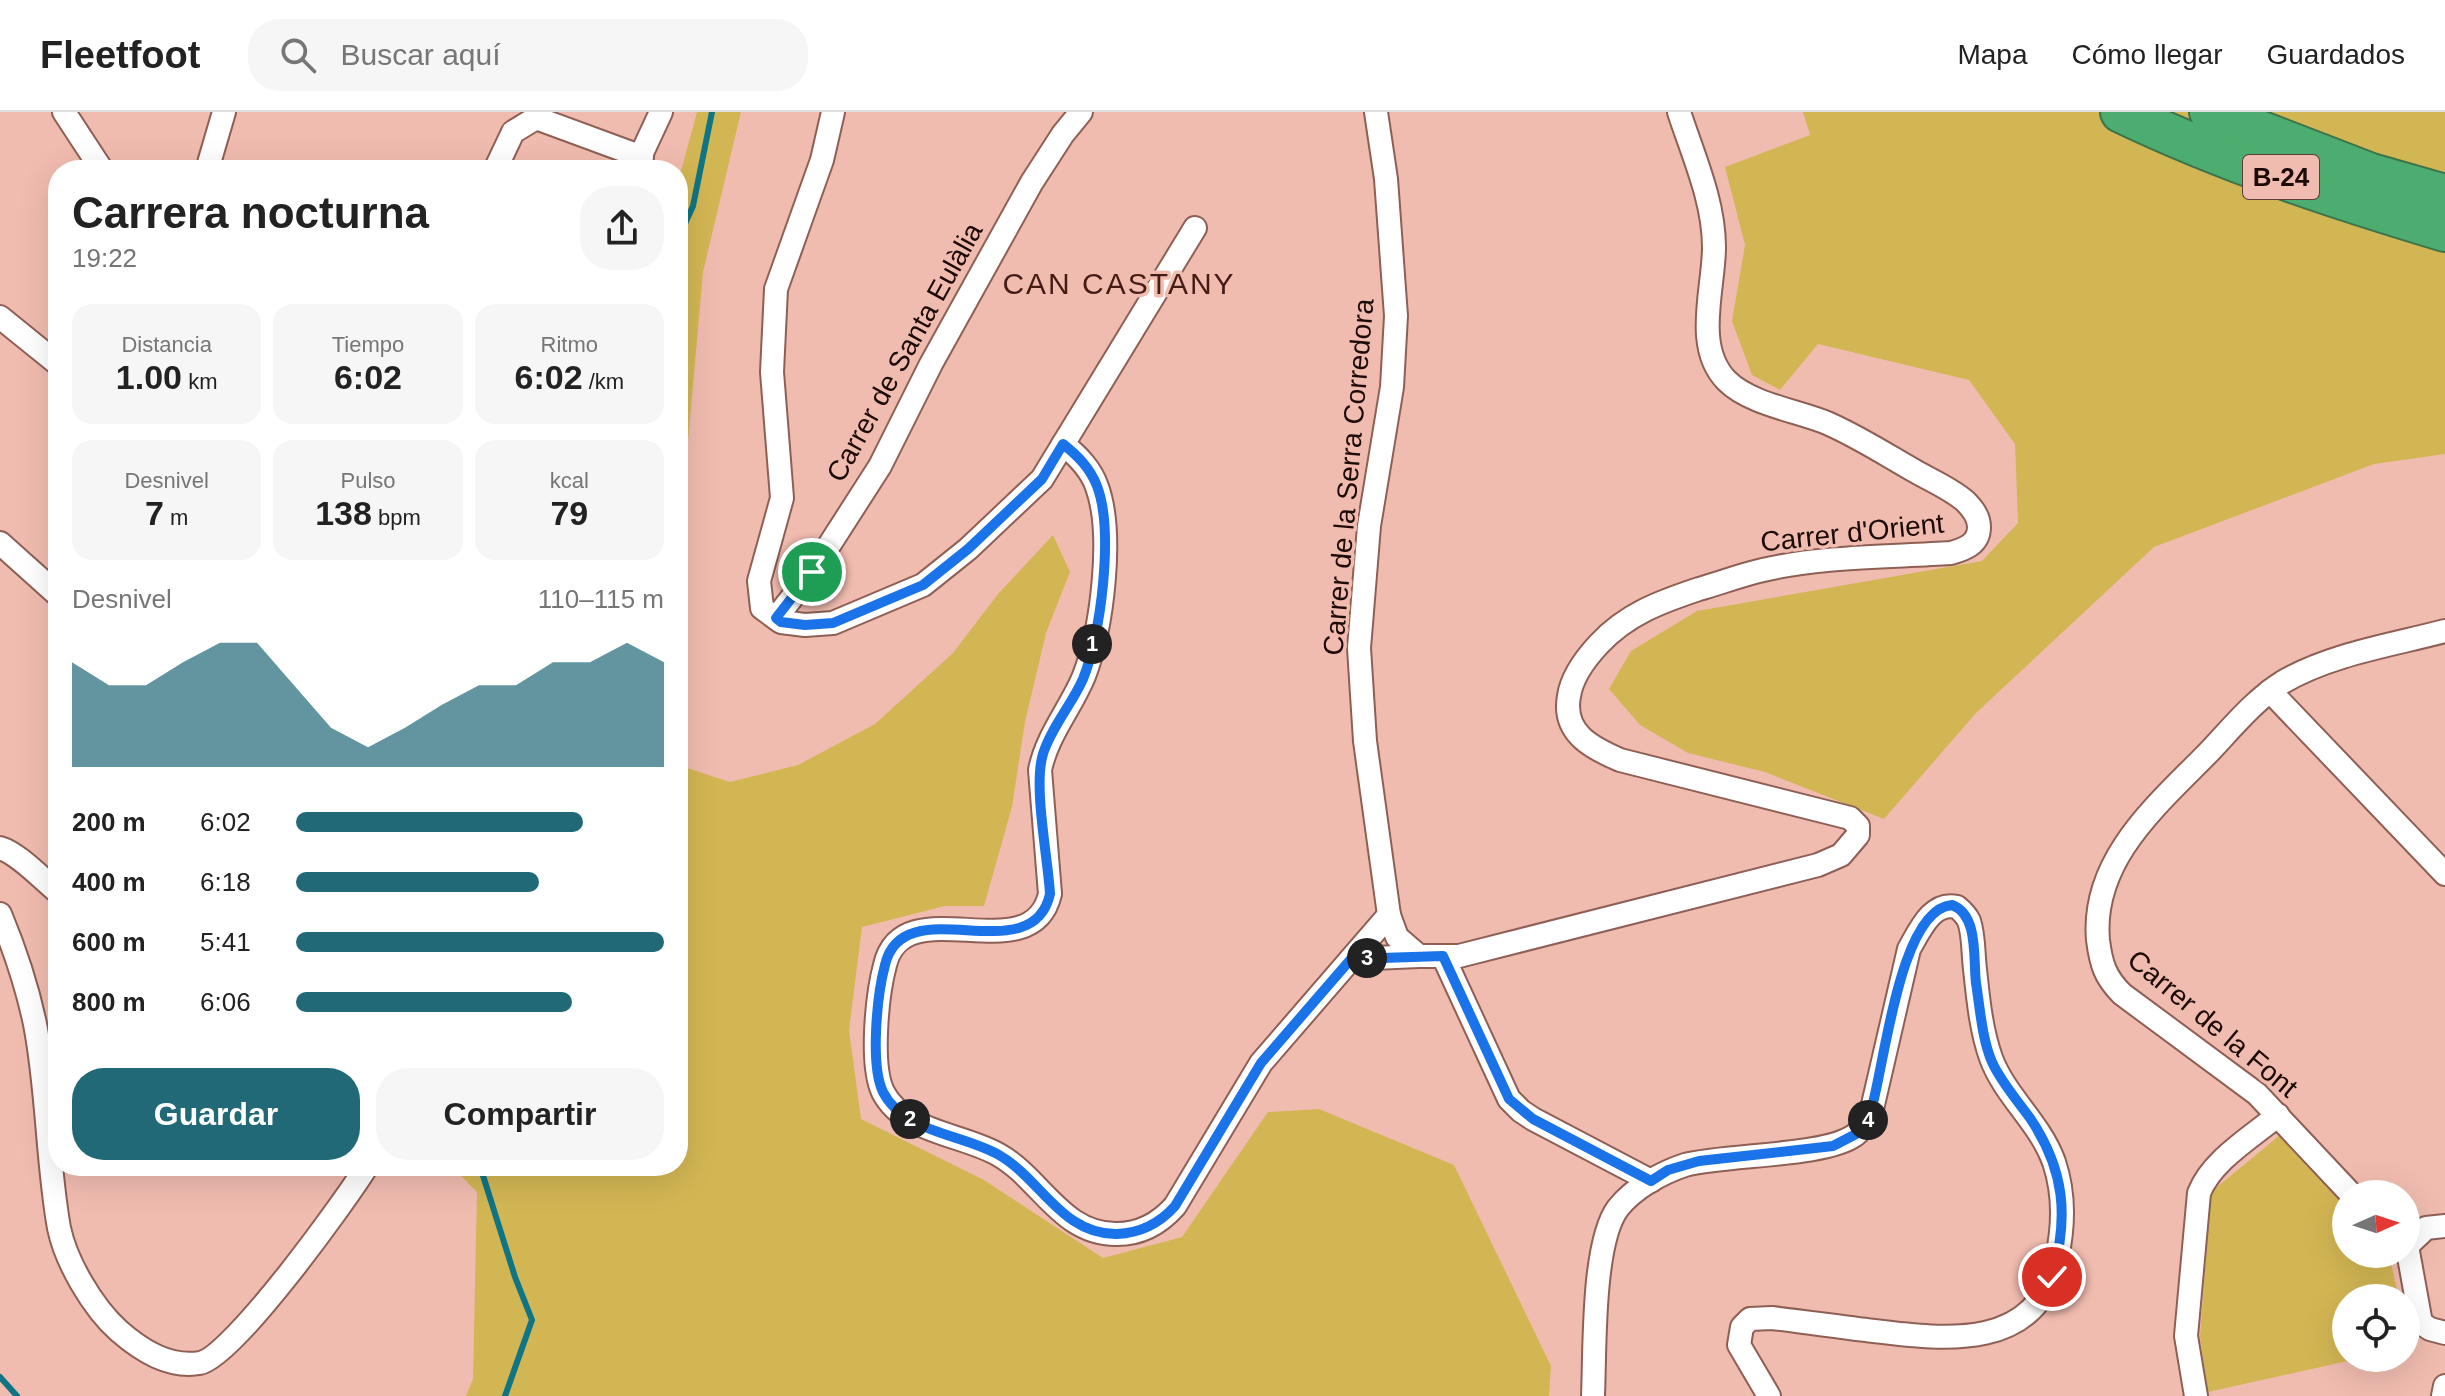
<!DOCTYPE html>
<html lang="es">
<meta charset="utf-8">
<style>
body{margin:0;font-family:Helvetica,sans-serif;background:#f6f6f6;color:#222;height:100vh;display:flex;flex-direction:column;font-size:30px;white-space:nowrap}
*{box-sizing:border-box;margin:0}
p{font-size:26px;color:#767676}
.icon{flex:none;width:44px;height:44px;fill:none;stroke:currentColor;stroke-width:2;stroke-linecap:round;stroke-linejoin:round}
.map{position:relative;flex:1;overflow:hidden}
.sheet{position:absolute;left:48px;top:48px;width:640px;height:1016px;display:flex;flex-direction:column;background:#fff;border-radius:32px;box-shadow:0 8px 32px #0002}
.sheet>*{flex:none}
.needle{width:52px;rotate:87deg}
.fabs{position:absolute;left:2332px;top:1068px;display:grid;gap:16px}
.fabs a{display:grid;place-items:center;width:88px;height:88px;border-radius:50%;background:#fff;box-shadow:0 8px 32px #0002;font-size:40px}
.pin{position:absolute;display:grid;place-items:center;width:68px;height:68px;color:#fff;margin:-34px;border:4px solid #fff;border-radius:50%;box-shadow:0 2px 8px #0007}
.km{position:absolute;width:40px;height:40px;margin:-20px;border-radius:50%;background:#222;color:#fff;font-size:22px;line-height:40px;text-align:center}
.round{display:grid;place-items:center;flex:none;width:84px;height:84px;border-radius:32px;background:#f6f6f6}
.summary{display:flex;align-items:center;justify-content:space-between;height:136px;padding:0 24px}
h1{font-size:44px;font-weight:700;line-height:60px}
.metrics{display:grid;grid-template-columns:repeat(3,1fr);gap:12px;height:136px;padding:8px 24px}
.metrics div{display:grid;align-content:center;border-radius:20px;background:#f6f6f6;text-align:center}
.metrics b{font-size:34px;font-weight:700}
.metrics small{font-size:22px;font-weight:400}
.metrics p{font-size:22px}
.chart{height:224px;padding:16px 24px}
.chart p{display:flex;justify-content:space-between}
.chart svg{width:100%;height:144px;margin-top:8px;fill:#216977;opacity:.7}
.cta{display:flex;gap:16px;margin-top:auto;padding:16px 24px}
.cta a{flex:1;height:92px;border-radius:32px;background:#216977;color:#fff;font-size:32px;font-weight:700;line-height:92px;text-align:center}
.cta a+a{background:#f6f6f6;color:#222}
ul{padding:0 24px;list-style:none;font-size:26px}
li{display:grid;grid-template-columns:128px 96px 1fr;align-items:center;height:60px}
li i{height:20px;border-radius:10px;background:#216977}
header{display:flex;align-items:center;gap:48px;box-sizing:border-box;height:112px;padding:0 40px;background:#fff;border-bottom:2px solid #e0e0e0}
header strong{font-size:38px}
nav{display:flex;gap:44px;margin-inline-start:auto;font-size:28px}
.search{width:560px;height:72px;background:#f6f6f6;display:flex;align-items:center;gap:20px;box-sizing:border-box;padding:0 28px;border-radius:32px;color:#767676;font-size:30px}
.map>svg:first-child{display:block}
.green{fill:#d3b654}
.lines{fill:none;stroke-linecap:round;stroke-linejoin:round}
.stream{stroke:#0f7484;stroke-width:6}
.street-casing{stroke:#8e5f55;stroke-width:26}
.highway-casing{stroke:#3c734b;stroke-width:44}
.street{stroke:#fff;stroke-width:22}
.highway{stroke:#4dac6f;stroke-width:40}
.route-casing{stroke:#fff;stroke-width:16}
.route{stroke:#1a73e8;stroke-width:10}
.labels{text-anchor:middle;stroke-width:7;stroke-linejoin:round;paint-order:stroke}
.shield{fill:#f1bcb0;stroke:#5c3f3a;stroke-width:2}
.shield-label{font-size:26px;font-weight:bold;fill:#1c0a07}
.street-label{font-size:28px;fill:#1c0a07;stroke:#f1bcb0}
.neighbourhood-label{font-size:30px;letter-spacing:2px;fill:#441c14;stroke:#f1bcb0}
</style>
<header>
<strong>Fleetfoot</strong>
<div class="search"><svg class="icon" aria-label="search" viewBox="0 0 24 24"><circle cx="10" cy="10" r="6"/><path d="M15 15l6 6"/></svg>Buscar aquí</div>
<nav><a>Mapa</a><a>Cómo llegar</a><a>Guardados</a></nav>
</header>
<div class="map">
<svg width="2445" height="1284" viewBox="0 0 2445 1284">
<rect width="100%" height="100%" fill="#f1bcb0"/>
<g class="green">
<path d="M697,0H741L703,160L678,442V70Z"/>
<path d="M1803,0H2445V342L2374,352L2154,435L1976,601L1884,707L1765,660L1688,641L1640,613L1609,577L1631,539L1697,499L1982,449L2018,411L2015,332L1969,268L1818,232L1780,278L1752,263L1732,209L1745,133L1725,55L1810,23Z"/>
<path d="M1053,423L1070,460L1046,521L1025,610L1012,695L984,794H945L862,815L849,918L861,1007L984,1068L1103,1146L1182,1125L1268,1000L1319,997L1454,1053L1551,1254L1549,1284H466L473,1267L477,1080L451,1054H678V653L730,670L798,653L875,612L953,541L998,482Z"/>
<path d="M2280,1023L2346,1095V1142L2389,1143L2399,1186H2346V1246H2361L2208,1280L2200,1225L2211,1080Z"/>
</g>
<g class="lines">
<g class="stream">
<path d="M678,127L693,94L712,0"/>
<path d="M480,1054L515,1165L532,1208L505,1284"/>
<path d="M0,1265L17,1284"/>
</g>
<g class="street-casing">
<g id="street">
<path d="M64,0L102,58"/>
<path d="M833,0L822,48L776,177L772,260L782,386L759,469L762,496L781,510L805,513L833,511L923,473L968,437L1042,367L1195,116"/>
<path d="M207,58L224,0"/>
<path d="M495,58L513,20L536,6L642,45"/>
<path d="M634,58L661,0"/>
<path d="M0,205L58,252"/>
<path d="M1063,332C1078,344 1091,357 1097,375C1114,422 1102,517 1084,564C1071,596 1047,623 1040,658L1050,782C1031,862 904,774 885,853C877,883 870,953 883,980C904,1021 963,1022 999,1043C1041,1067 1062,1123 1117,1122C1141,1122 1159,1112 1175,1094L1261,951L1389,803"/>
<path d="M0,431L58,483"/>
<path d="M776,506L812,460L880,354L931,252L1032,70L1063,22L1081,0"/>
<path d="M2270,579L2445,762"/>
<path d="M0,736C18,741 42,767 58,780"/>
<path d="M0,802C15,838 27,874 35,912C48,979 47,1049 59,1116C66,1150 93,1196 119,1219C142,1239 169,1256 200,1251C233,1245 346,1088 367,1054"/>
<path d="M1419,844H1459L1818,753L1841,743L1858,723V714L1850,706L1620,648C1592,636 1562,621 1569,584C1572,564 1585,547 1599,532C1627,502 1660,490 1699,477C1720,471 1741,463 1763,458C1823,444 1889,445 1951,441C1965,437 1979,432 1979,415C1979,404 1972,396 1965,389C1950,376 1930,368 1913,358C1885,342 1857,324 1827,311C1798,299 1750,292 1727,269C1693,235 1714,177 1714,135C1714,89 1693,43 1679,0"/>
<path d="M1443,844L1509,987L1521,999L1533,1007L1651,1069"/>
<path d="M1351,847L1419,844L1397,825L1389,803L1365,629L1359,536L1369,414L1392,275L1396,204L1386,67L1376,0"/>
<path d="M2351,1082L2257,982L2122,882C2105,865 2101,852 2098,828C2091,748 2157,693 2208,641C2231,617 2254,588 2283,570C2331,542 2392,533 2445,519"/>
<path d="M2445,1114L2426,1116L2407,1134L2421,1211L2430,1217L2445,1221"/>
<path d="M1593,1284C1595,1238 1592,1131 1618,1096C1634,1076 1661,1061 1685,1053C1727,1042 1825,1045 1855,1023C1864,1016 1868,1007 1872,997L1909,837C1920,818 1932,789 1957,795C1962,799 1966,803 1969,809C1974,823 1973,842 1975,857C1978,886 1981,918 1991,946C2005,984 2040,1011 2054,1050C2064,1080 2064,1113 2057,1145C2039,1239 1947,1228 1874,1219C1840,1215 1806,1210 1772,1206L1750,1207L1742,1215L1739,1233L1769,1284"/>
<path d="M2196,1284L2186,1224L2199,1081C2212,1048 2252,1025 2278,1003"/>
<path d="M2443,1284L2445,1274"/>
</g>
</g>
<g class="highway-casing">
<g id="highway">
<path d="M2121,0C2225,50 2335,86 2445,119"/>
<path d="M2210,0L2371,62L2445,83"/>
</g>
</g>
<use href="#street" class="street"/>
<use href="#highway" class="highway"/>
</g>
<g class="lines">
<g class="route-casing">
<path id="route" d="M812,460L776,506L781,510L805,513L833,511L923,473L968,437L1042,367L1063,332C1078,344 1090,356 1097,374C1114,419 1101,523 1083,567C1072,592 1051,616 1043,642C1033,674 1048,746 1050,782C1032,862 903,775 885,853C877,883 870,953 883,980C904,1021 963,1022 999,1043C1041,1067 1062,1123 1117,1122C1141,1121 1159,1112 1175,1094L1261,951L1351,847L1443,844L1509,987L1533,1007L1651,1069L1668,1058L1699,1049L1833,1034L1856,1022L1869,1006C1884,962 1898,797 1952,793C1979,803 1973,847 1976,871C1980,896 1982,927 1992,950C2001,970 2017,988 2030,1006C2065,1058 2069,1105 2052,1165"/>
</g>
<use href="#route" class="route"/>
</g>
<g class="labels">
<rect class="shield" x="2243" y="43" width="76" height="44" rx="6"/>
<g class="shield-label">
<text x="2281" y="74">B-24</text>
</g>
<g class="street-label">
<text transform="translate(904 240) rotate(-61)" y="10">Carrer de Santa Eulàlia</text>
<text transform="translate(1348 365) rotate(-85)" y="10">Carrer de la Serra Corredora</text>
<text transform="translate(1852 420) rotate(-6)" y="10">Carrer d'Orient</text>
<text transform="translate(2213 911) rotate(40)" y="10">Carrer de la Font</text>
</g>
<g class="neighbourhood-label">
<text x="1119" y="182">CAN CASTANY</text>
</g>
</g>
</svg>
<div class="fabs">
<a><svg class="needle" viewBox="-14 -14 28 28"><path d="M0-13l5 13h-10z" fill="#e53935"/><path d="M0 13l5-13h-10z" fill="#767676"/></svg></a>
<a><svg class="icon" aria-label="locate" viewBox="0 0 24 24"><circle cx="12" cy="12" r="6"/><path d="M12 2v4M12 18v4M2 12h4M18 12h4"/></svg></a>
</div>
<div class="pin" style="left:812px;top:460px;background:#1e9e55"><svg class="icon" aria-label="arrive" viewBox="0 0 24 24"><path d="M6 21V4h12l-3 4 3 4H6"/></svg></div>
<div class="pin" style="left:2052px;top:1165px;background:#d93025"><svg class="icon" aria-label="check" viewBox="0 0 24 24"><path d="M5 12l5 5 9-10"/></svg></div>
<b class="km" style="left:1092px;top:532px">1</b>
<b class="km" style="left:910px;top:1007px">2</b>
<b class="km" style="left:1367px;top:846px">3</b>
<b class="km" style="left:1868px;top:1008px">4</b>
<section class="sheet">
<div class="summary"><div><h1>Carrera nocturna</h1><p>19:22</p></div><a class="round"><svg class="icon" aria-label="share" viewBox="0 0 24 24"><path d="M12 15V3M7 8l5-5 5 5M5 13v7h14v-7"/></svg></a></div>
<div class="metrics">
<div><p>Distancia</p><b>1.00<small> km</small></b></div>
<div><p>Tiempo</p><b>6:02</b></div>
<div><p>Ritmo</p><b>6:02<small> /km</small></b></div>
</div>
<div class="metrics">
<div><p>Desnivel</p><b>7<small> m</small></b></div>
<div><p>Pulso</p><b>138<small> bpm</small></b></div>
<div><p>kcal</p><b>79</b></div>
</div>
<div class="chart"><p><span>Desnivel</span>110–115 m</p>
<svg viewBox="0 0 160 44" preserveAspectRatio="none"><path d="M0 44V12L10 19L20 19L30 12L40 6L50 6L60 19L70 32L80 38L90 32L100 25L110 19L120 19L130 12L140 12L150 6L160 12V44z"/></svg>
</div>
<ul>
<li><b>200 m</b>6:02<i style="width:78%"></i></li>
<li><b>400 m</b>6:18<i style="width:66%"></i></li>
<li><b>600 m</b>5:41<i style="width:100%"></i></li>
<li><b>800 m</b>6:06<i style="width:75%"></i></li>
</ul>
<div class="cta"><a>Guardar</a><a>Compartir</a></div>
</section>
</div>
